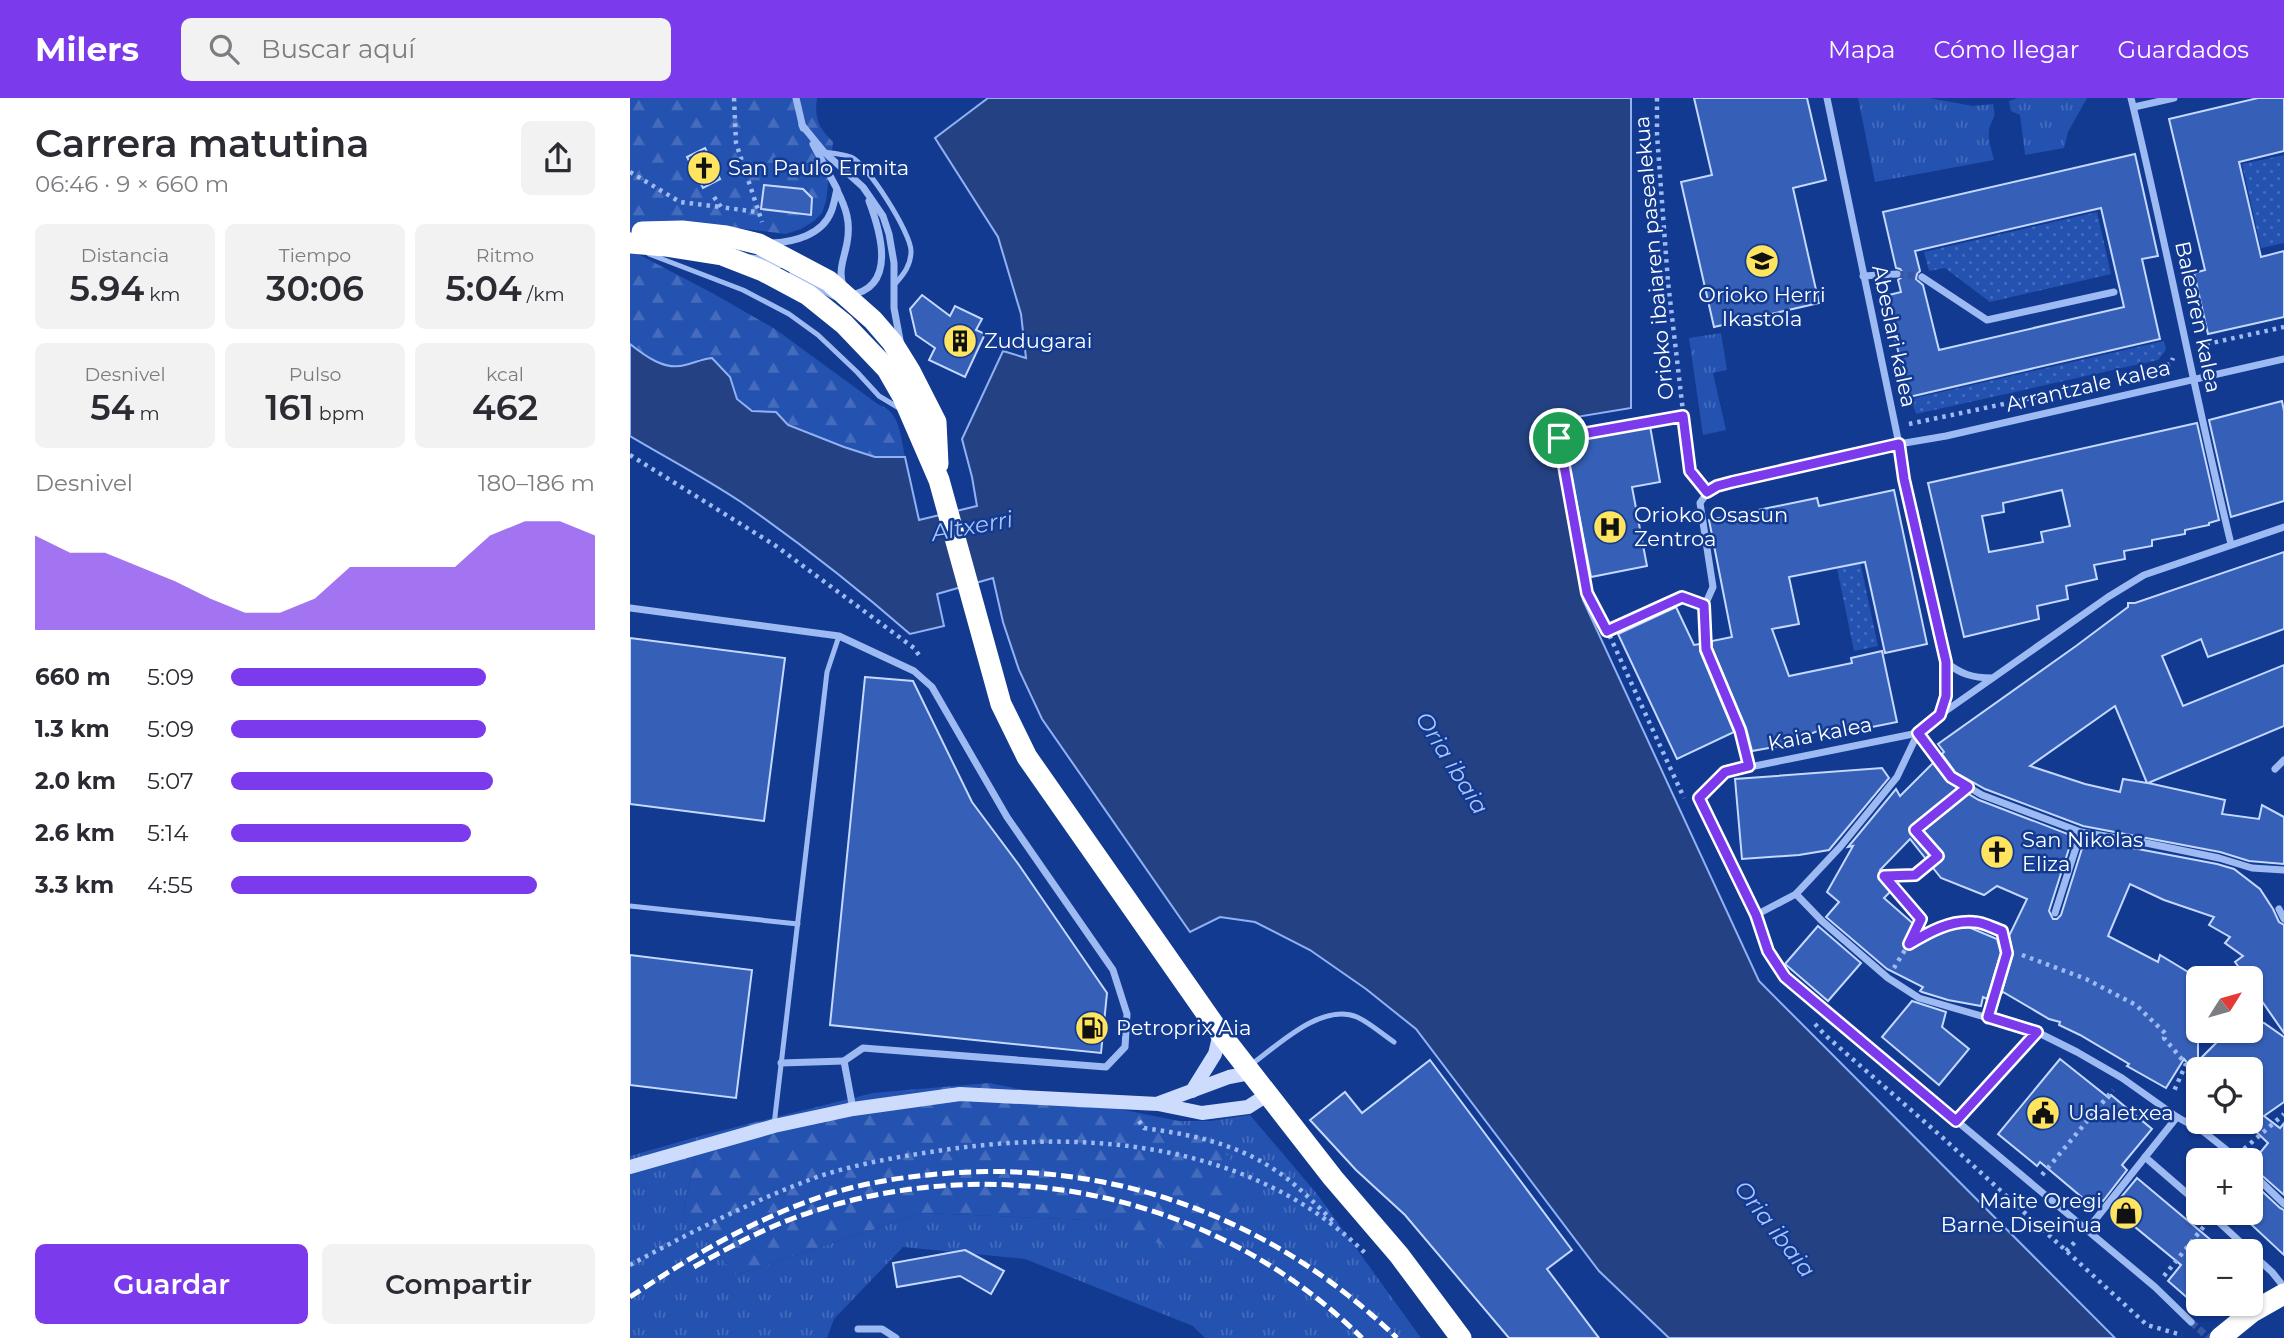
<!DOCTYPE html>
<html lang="es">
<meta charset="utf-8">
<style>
body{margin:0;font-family:Montserrat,sans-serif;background:#f2f2f3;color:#2b2b33;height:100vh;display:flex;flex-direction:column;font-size:26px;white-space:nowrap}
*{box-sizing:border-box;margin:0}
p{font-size:23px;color:#7c7c81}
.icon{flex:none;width:38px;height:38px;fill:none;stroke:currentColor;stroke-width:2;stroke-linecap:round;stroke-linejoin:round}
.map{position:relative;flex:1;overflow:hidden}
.sheet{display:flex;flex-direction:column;background:#fff;width:630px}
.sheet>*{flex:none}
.needle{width:46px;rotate:53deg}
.fabs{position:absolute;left:1556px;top:868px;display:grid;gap:14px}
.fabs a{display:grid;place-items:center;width:77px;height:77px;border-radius:10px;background:#fff;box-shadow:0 2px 5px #0004;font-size:35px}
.pin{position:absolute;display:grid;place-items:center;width:60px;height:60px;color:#fff;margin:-30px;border:4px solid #fff;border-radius:50%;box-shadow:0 2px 7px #0007}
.round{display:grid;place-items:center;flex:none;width:74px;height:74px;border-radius:10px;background:#f2f2f3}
.overview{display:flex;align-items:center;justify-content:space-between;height:119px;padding:0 35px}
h1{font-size:38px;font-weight:600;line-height:52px}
.figures{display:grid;grid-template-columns:repeat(3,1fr);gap:10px;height:119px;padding:7px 35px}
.figures div{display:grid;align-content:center;border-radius:10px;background:#f2f2f3;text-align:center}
.figures b{font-size:35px;font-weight:600}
.figures small{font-size:19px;font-weight:400}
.figures p{font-size:19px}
.chart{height:196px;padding:14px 35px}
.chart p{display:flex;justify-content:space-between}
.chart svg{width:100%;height:126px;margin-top:7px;fill:#7c3aed;opacity:.7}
.button{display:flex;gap:14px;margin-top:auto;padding:14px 35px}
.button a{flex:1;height:80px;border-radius:10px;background:#7c3aed;color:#fff;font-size:28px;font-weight:600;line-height:80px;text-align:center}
.button a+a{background:#f2f2f3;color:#2b2b33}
ul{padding:0 35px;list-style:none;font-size:23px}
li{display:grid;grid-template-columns:112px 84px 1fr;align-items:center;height:52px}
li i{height:18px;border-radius:9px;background:#7c3aed}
header{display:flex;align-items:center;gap:42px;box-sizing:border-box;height:98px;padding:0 35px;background:#7c3aed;color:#fff}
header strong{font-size:33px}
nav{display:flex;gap:38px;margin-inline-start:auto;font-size:24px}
.search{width:490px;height:63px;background:#f2f2f3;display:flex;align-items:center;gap:18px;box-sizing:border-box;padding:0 24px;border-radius:10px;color:#7c7c81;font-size:26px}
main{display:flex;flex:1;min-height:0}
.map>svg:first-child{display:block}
.grass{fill:url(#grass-tufts)}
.forest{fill:url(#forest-firs)}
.garden{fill:url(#garden-dots)}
.water{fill:#244283;stroke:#90b2f5;stroke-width:2}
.building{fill:#3660b8;stroke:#c5d8fd;stroke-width:2;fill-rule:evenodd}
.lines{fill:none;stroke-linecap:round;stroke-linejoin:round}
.street-tunnel{stroke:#3658a2;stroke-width:7;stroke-dasharray:7 3.5;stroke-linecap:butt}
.path{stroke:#9ebaf2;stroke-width:4.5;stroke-dasharray:3.5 5;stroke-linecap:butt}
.lane{stroke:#9ebaf2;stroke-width:5}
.street{stroke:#9ebaf2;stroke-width:7}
.secondary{stroke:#cddcfc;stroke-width:14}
.highway{stroke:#fff;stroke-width:21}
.rail{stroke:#fff;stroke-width:5;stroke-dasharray:12 5;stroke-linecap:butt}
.route-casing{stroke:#fff;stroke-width:14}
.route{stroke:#7c3aed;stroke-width:9}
.labels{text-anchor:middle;stroke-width:5;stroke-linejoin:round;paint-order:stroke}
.poi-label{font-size:21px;fill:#fff;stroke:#123a91;text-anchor:start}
.street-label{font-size:21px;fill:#fff;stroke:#123a91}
.water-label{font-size:23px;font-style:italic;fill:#aac4f9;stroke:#123a91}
</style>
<header>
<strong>Milers</strong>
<div class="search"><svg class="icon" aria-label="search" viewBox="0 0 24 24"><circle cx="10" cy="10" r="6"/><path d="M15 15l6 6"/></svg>Buscar aquí</div>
<nav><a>Mapa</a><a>Cómo llegar</a><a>Guardados</a></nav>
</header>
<main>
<section class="sheet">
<div class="overview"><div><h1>Carrera matutina</h1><p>06:46 · 9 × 660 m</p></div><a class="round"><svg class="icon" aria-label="share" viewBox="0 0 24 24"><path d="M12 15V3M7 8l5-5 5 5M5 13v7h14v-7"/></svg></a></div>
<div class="figures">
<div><p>Distancia</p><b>5.94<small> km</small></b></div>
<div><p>Tiempo</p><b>30:06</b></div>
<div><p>Ritmo</p><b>5:04<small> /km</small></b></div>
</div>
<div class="figures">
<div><p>Desnivel</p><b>54<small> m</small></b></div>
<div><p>Pulso</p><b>161<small> bpm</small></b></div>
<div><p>kcal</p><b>462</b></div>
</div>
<div class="chart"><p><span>Desnivel</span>180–186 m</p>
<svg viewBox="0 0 160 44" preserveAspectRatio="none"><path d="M0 44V11L10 17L20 17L30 22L40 27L50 33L60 38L70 38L80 33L90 22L100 22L110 22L120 22L130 11L140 6L150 6L160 11V44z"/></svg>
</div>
<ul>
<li><b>660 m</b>5:09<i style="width:70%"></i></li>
<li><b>1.3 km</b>5:09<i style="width:70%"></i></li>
<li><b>2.0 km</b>5:07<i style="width:72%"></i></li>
<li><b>2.6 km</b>5:14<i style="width:66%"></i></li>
<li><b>3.3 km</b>4:55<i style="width:84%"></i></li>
</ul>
<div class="button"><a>Guardar</a><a>Compartir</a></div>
</section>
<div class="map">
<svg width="1654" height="1240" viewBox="0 0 1654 1240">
<defs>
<pattern id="grass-tufts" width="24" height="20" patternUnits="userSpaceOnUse" patternTransform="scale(1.75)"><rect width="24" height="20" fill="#2452b0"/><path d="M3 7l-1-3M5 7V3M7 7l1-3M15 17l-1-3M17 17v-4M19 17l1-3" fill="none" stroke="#456cbc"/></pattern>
<pattern id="forest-firs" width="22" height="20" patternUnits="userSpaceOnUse" patternTransform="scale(1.75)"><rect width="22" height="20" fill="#2452b0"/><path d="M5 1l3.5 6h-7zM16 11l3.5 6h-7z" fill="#456cbc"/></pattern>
<pattern id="garden-dots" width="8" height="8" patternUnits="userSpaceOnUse" patternTransform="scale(1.75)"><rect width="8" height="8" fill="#2452b0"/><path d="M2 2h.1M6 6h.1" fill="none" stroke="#456cbc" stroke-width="1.8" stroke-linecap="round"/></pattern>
</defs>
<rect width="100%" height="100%" fill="#123a91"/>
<g class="grass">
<path d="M1228,0H1299L1343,8L1363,6C1367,23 1361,20 1359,33C1358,43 1362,53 1364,62L1245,84Z"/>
<path d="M1388,0H1457L1438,34L1434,50L1395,57L1390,17L1381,13L1379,3Z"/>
<path d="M1091,235L1097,272L1083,275L1096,332L1073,337L1059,240Z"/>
<path d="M620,1017L687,1096L791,1240H575L563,1228L395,1161L273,1149L204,1221L197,1240H0V1058L70,1038L53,1115L106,1177L293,1115L485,1123L572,1168L600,1060L549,1023H580Z"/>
</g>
<g class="forest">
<path d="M0,0H187C184,21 189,30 203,44L196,103L192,115L184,123L171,131L156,136L107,130L6,155L84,196L145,231L249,307C270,313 271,340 275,359H245L214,349L158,327L146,314C113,312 110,311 100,279L69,261C65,263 58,268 53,268C33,272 15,258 0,246Z"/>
<path d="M359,985L549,1023L600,1060L612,1107L572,1168L484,1123L293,1115L106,1177L53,1115L70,1038L243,995Z"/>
</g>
<g class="garden">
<path d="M1654,57V145L1631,150L1612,66Z"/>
<path d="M1467,114L1481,176L1360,204L1315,170L1299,173L1294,154Z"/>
<path d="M1534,243L1536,252L1528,262L1286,316L1281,301Z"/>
<path d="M1218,407L1248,548L1224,553L1195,412Z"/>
</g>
<path class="water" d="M358,0H1001V310L922,323L953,502L1129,883L1485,1240H1039L969,1173L786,931L736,891L680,852L625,824L590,819L560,834L412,621L389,572L373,524L363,480L307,496L314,528L280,536C226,489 170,445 111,404C75,380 37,360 0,338V246C15,258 35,273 55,267C65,265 71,261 82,260L100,279L107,301L122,313L146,314L158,327L214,349L245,359H275L289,422L347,408L342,379L332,341L373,253L396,260L391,216L368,139L305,40Z"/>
<g class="building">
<path d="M1064,0H1177L1196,82L1163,90L1189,205L1084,229L1051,84L1082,77Z"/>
<path d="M1628,0H1654V53L1609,64L1631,159L1654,153V219L1578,236L1564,175L1575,172L1539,21Z"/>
<path d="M75,50L90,81L73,90L57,59Z"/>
<path d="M1505,56L1528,158L1512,161L1530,241L1279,299L1255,198L1271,194L1268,182L1272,179L1273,175L1270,171L1266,170L1253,114ZM1471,110L1494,209L1309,252L1293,187L1286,181L1287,176L1290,173L1285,153Z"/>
<path d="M134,87L173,91L182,100L181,117L131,111Z"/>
<path d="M292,197L320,218L325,208L352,221L346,232L355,236L335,279L299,262L305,250L286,237L280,211Z"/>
<path d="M1652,303L1654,313V403L1601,419L1579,322Z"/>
<path d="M1567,325L1589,422L1579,425V427L1555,432V436L1522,442V448L1494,453L1495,461L1464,467L1467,481L1436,488L1438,501L1407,508L1409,521L1334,539L1298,385ZM1432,392L1440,428L1411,434L1413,444L1359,454L1352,418L1374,414L1373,405Z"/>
<path d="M1020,328L1030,384L1002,389L1017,468L961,479L935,344Z"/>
<path d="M1264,392L1297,546L1255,555L1235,464L1159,479L1169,526L1142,531L1159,578L1222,565L1221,560L1252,553L1267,624L1192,639L1190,632L1150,648L1122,653L1116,630L1082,550V543L1102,539L1079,422L1187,400L1189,408Z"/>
<path d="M1654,454V531L1578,559L1571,541L1532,558L1553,608L1654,567V628L1518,685L1595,702L1592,716L1629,721L1632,707L1654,719V766L1619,763L1590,754L1453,728L1355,691L1325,674L1312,656L1314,654L1308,646L1446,548L1498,509V505H1505ZM1485,608L1517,685L1493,681L1490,694L1455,686L1400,668Z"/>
<path d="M1046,509L1064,547L1070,546V553L1104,634L1047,661L988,536Z"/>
<path d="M0,540L155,560L134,723L0,706Z"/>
<path d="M235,579L283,583L342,704L389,767L477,895L471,955L200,927Z"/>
<path d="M1303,665L1318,684L1349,702L1443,738L1419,813L1423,821H1427L1431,817L1455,741L1587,766L1604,771L1630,791L1643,811L1649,824L1654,827V935L1620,886V880H1617L1605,864L1613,858L1595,845L1600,839L1579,827L1584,819L1534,802L1500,786L1478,838L1528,864L1530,857L1568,880V963L1598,933H1620V922L1634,925L1654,939V1004L1634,1018L1650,1030L1654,1025V1097L1620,1067L1638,1045L1616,1024H1620V971H1568V978L1554,961L1536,990L1497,968L1499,966L1450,937L1429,927L1430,924L1419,921L1373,894L1371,896L1383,856L1379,838L1397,801L1367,788L1354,797L1311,780L1280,741L1250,772L1264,790L1254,800L1296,837L1336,828L1367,841L1371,855L1357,901L1353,899L1351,908L1318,902L1292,894L1290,893L1293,889L1257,871L1196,819L1209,804L1197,794L1223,748L1218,749L1266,691L1270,698Z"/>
<path d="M1252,670L1259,680L1199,752L1169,757L1112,761L1105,681Z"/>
<path d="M1188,828L1231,865L1198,903L1155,866Z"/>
<path d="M0,857L122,872L106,1000L0,987Z"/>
<path d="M1282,903L1316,914L1312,929L1339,951L1309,987L1252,939Z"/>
<path d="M1430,961L1479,1000L1481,997L1522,1031L1492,1067L1497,1072L1473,1103L1467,1098L1460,1106L1410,1064L1407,1068L1368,1036Z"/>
<path d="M800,962L942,1152L917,1171L969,1240H879L775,1117L726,1072L680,1022L715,994L732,1015Z"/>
<path d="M1507,1080L1594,1153H1568V1209L1538,1183L1551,1167L1482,1110Z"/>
<path d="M1620,1082L1650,1110L1654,1112V1157L1609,1115H1620Z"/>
<path d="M335,1152L374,1173L361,1196L330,1178L267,1189L263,1165Z"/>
</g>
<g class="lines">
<g class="street-tunnel">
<path d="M1267,176L1292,179"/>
<path d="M1561,1224L1579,1240"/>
</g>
<g class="path">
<path d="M104,0L106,45L132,124"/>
<path d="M1027,0V37L1038,184L1060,374L1070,385"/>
<path d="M0,74L50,104L91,109"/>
<path d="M84,99L91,109L126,114"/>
<path d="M1568,248L1654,229"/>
<path d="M1529,272L1541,265L1543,260"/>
<path d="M1053,318L929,340L957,495L977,532L1054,700"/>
<path d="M1279,326L1435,293"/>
<path d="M0,357L146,448L284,550L291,560"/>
<path d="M977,532L1052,499L1063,503"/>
<path d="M1279,846L1291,821L1254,778L1285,777L1308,758L1285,732L1327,698"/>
<path d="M1392,857L1456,881L1506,907L1536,936L1534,940L1556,966L1544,993"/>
<path d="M1264,870C1269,862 1274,852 1281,845C1295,833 1317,825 1335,824"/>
<path d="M1185,926L1195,937L1312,1039L1517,1227L1552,1237"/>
<path d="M1334,1013L1397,946"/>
<path d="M509,1023L514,1030C558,1036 604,1045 642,1070C666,1085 685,1106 706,1126"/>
<path d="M1614,1051L1654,1016"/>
<path d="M1412,1077L1483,992"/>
<path d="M1436,1153L1448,1141"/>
<path d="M0,1167C61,1134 122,1103 187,1079C226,1066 267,1059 307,1053C456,1030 622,1044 735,1155"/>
<path d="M1534,1178L1575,1127"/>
</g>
<g class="lane">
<path d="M194,54C202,55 213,56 221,59C238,67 281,135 281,153C281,167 274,176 265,186"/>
<path d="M19,156L113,192L159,216L188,237L227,274L249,298L269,310"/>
<path d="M0,808L168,826"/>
<path d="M622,966C648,947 692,904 727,919C740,925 752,936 764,944"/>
<path d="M144,1027L197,574L209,538"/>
</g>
<g class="street">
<path d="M166,0L173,30"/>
<path d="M1197,0L1269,346C1275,393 1287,438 1297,484C1307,528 1325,573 1310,617"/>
<path d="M1501,0C1537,148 1565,298 1601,446"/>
<path d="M1504,9L1544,0"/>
<path d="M172,27L194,54L233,89L253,118L259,136L264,165V210L270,242"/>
<path d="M207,92C216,110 221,124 217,145C214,161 208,172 213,188"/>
<path d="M142,145C164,144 192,137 201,114C204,107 205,99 207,91L183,46"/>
<path d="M120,160L131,161L149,167"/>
<path d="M163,175L204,198"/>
<path d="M1233,178L1267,176"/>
<path d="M1292,179L1357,222L1484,194"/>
<path d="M220,197C267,189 251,135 239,103"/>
<path d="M0,510L209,538L284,573L302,589L377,719L483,872L497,916L495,949L476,969L233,950L214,963L223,1011"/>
<path d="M1316,564C1330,576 1343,580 1362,580"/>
<path d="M1288,635L1095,674L1069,700L1126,817L1138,853L1155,879L1525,1189L1561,1224"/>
<path d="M1288,635L1321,679L1352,697L1451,734L1511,744L1589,760L1622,770L1654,772"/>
<path d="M1119,668L1110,632L1076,551L1075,507L1083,489L1070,405C1079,391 1087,388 1102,384L1269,346L1316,338L1654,261"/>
<path d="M1645,671L1654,662"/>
<path d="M1166,796L1192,823L1258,880L1289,900L1407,934L1447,954L1492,980L1547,1019L1574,1034L1609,1062"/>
<path d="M1649,811L1654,821"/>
<path d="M1425,815L1451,734"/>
<path d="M1126,817L1166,796L1210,749L1267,679L1288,635L1310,617L1478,499L1514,477L1654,429"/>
<path d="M1347,824L1372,833L1377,855L1357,923"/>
<path d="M151,965L214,963"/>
<path d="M1515,1059L1568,1105"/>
<path d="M1620,1073L1654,1106"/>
<path d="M1579,1115L1620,1153"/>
<path d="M1457,1132L1547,1019"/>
<path d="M1620,1154L1642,1174L1654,1189"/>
<path d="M228,1231H252L266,1240"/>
</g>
<g class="secondary">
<path d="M562,993L585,956L590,935"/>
<path d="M529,1005L599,979L620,975"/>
<path d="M0,1069L144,1028L223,1011L330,996L528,1006L572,1015L618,1009L637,997"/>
</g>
<g class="highway">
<path d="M12,134L52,133L96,138L129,146L199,183L243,222L262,244L280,273L306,324L308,366"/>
<path d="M0,145L35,148L92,157L133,173L178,197L214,226L257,271L273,299L309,382L371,606L397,659L590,935L703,1080L769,1157L831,1240"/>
<path d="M1590,1240L1622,1214L1654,1196"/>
</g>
<g class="rail">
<path d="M64,1169C96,1151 129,1133 164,1120C360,1048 583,1093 732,1240"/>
<path d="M0,1199C63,1157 124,1121 196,1097C236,1084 279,1078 321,1075C490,1063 646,1123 767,1240"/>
</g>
</g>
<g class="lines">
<g class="route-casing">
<path id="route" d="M1053,318L1060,373L1077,394L1087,388L1102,384L1269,346L1274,381L1316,564V598L1310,617L1288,635L1321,679L1338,689L1285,732L1308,758L1285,777L1254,778L1291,821L1279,846C1299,834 1320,822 1344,824C1353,824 1363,830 1372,833L1377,855L1358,919L1407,934L1326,1023L1155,879L1138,853L1126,817L1069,700L1095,674L1119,668L1110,632L1076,551L1074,507L1052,499L977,533L957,495L929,340Z"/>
</g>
<use href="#route" class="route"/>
</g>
<defs>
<g id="church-disc" transform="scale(1.75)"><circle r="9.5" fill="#ffe55f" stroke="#123a91"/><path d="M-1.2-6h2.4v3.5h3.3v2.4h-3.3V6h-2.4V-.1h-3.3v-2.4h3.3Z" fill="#111"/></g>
<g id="school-disc" transform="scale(1.75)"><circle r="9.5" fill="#ffe55f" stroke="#123a91"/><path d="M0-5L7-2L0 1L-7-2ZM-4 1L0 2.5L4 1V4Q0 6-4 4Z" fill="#111"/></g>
<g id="building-disc" transform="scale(1.75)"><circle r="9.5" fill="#ffe55f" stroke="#123a91"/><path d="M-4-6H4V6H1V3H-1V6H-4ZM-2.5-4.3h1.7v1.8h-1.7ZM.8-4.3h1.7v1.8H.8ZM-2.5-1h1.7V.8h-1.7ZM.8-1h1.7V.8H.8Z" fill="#111"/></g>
<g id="hospital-disc" transform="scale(1.75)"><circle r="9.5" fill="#ffe55f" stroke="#123a91"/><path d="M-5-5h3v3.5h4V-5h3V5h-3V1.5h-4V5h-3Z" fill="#111"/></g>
<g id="fuel-disc" transform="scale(1.75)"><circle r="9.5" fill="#ffe55f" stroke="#123a91"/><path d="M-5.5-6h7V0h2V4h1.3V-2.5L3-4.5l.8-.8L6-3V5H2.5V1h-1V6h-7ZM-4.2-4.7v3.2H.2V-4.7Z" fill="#111"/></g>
<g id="civic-disc" transform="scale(1.75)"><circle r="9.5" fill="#ffe55f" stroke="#123a91"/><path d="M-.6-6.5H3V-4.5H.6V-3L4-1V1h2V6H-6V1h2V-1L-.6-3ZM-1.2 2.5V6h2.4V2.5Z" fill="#111"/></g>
<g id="shop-disc" transform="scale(1.75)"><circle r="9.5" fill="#ffe55f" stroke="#123a91"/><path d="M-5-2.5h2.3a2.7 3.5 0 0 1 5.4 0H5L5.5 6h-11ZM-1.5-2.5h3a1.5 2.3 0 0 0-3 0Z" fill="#111"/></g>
</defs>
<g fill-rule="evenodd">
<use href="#church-disc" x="74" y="70"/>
<use href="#school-disc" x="1132" y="163"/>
<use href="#building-disc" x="330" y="243"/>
<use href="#hospital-disc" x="980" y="429"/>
<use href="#church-disc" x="1367" y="754"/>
<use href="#fuel-disc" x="462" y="930"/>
<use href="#civic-disc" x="1413" y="1015"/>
<use href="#shop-disc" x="1496" y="1115"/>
</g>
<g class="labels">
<g class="poi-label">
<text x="98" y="77">San Paulo Ermita</text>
<text x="1132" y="204" text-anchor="middle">Orioko Herri<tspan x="1132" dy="24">Ikastola</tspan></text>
<text x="354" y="250">Zudugarai</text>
<text x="1004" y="424">Orioko Osasun<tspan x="1004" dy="24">Zentroa</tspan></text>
<text x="1392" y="749">San Nikolas<tspan x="1392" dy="24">Eliza</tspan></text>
<text x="486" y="937">Petroprix Aia</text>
<text x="1438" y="1022">Udaletxea</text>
<text x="1472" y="1110" text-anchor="end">Maite Oregi<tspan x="1472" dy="24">Barne Diseinua</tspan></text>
</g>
<g class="street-label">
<text transform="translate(1024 160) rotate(-95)" y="7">Orioko ibaiaren pasealekua</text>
<text transform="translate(1568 219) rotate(78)" y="7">Balearen kalea</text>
<text transform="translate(1264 238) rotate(78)" y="7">Abeslari kalea</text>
<text transform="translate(1458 288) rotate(-13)" y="7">Arrantzale kalea</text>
<text transform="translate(1190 636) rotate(-11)" y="7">Kaia kalea</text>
</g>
<g class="water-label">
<text transform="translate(342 428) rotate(-10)" y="8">Altxerri</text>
<text transform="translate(822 665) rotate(58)" y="8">Oria ibaia</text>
<text transform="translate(1145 1131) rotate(52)" y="8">Oria ibaia</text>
</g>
</g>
</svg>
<div class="fabs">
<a><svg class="needle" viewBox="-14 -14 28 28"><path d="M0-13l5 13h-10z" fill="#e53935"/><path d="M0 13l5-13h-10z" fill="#7c7c81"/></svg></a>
<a><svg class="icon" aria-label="locate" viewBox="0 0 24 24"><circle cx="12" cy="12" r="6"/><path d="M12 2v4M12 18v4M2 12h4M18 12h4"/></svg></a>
<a>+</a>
<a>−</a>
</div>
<div class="pin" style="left:929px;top:340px;background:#1e9e55"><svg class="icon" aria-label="arrive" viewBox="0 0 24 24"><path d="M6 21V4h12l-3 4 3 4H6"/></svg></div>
</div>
</main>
